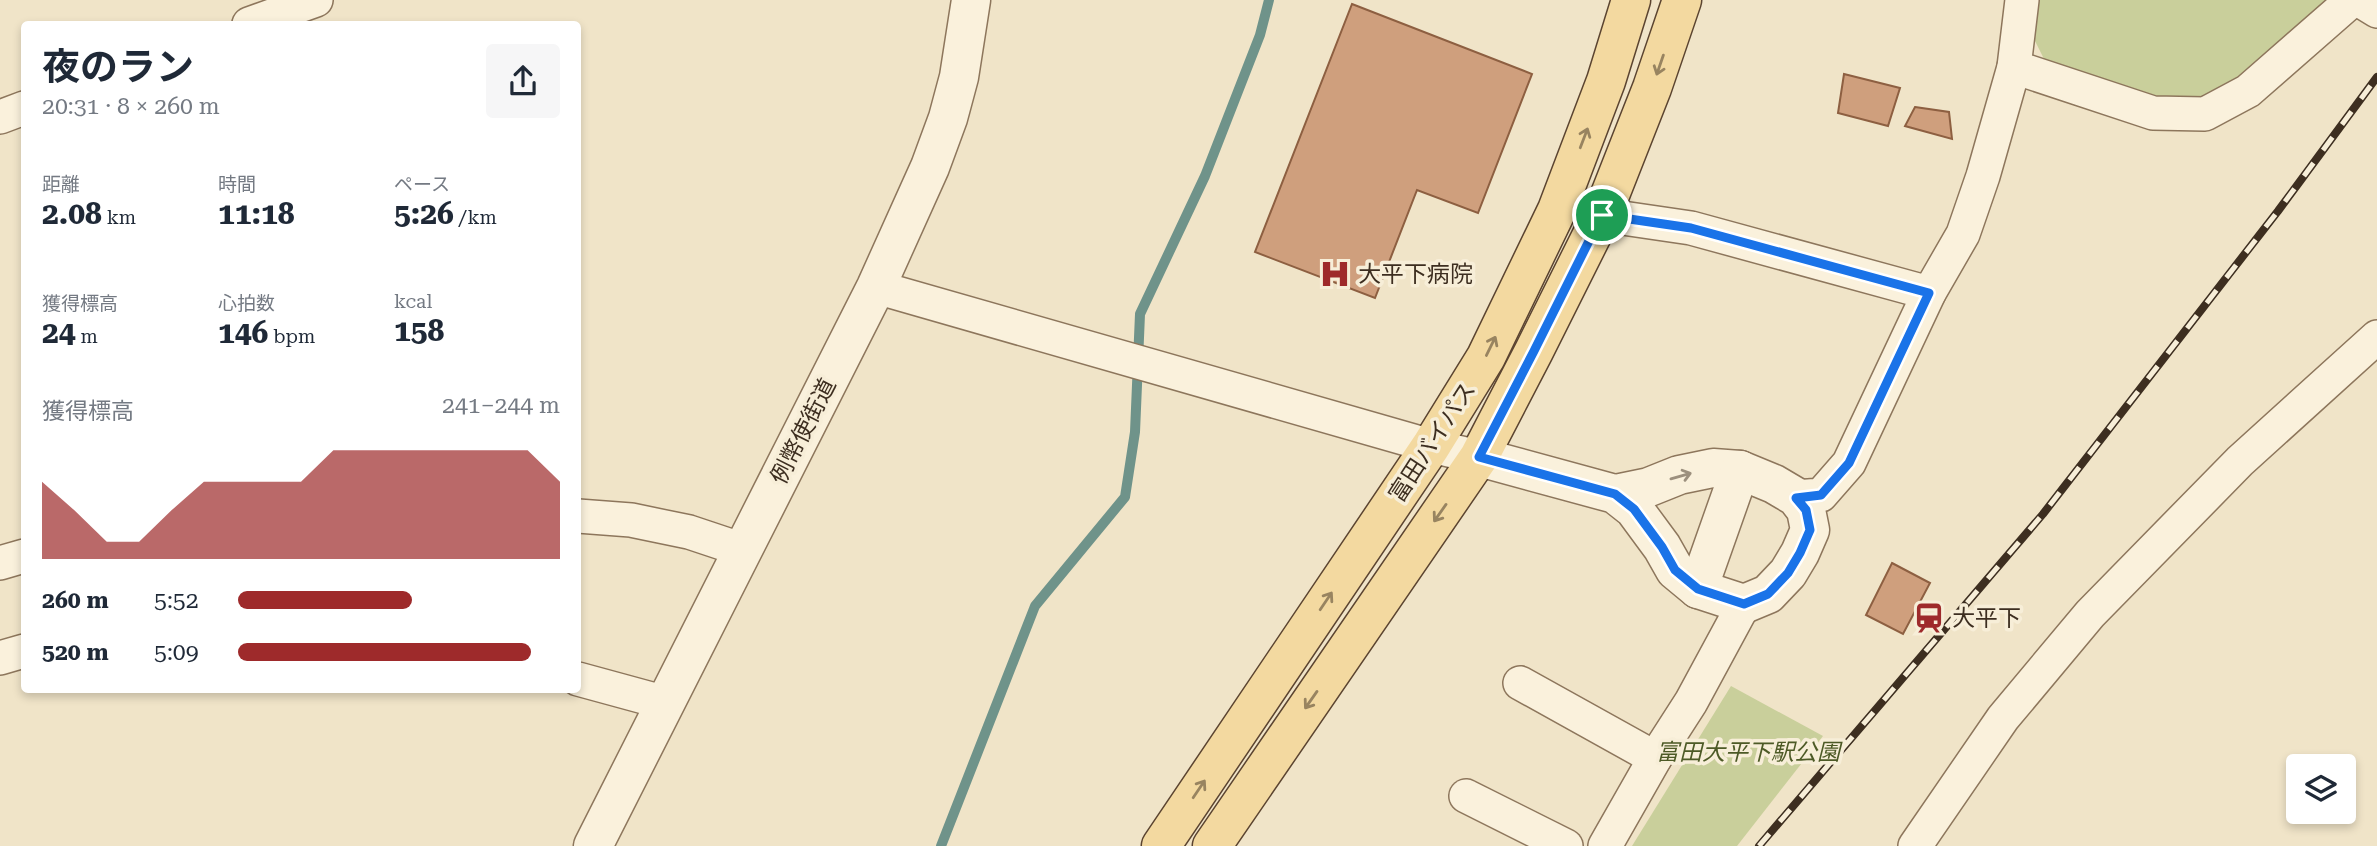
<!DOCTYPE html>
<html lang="ja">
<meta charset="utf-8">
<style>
body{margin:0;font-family:"Roboto Serif","Noto Sans JP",serif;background:#f6f6f7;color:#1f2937;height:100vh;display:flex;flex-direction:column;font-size:26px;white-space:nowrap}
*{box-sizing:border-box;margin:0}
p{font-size:23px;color:#747a83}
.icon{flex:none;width:38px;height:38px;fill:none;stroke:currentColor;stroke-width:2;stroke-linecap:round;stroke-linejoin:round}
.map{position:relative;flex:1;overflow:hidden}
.details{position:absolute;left:21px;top:21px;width:560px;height:672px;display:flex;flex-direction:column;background:#fff;border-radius:7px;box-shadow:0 4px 10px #0003}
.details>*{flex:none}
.buttons{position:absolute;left:2286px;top:754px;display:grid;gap:14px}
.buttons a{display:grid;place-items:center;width:70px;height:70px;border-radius:7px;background:#fff;box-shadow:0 4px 10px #0003;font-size:35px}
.pin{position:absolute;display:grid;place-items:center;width:60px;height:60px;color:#fff;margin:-30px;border:4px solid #fff;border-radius:50%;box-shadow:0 2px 7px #0007}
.round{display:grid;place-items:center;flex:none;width:74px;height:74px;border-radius:7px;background:#f6f6f7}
.head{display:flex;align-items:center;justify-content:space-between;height:119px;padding:0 21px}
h1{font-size:38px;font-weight:700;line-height:52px}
.metrics{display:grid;grid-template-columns:repeat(3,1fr);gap:10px;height:119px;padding:7px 21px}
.metrics div{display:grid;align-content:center}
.metrics b{font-size:30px;font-weight:700}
.metrics small{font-size:19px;font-weight:400}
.metrics p{font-size:19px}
.chart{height:196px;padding:14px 21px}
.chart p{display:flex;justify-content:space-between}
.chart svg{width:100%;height:126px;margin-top:7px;fill:#9e2a2b;opacity:.7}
ul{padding:0 21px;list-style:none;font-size:23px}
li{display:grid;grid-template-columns:112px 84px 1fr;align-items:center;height:52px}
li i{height:18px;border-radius:9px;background:#9e2a2b}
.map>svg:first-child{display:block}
.green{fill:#c9cf9b}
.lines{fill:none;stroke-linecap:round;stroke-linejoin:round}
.stream{stroke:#6f938a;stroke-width:10}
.building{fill:#cf9f7d;stroke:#8d5f41;stroke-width:2}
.minor-casing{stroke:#8d765c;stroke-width:36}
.tertiary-casing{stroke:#8d765c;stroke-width:41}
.primary-casing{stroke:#5b4430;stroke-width:41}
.minor{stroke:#faf1dc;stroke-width:33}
.tertiary{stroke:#faf1dc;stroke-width:38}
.primary{stroke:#f3d9a0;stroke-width:38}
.rail-casing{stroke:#3d2e20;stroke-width:8}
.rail{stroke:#f7eed8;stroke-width:5;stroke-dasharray:16;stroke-linecap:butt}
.oneway{stroke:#988460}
.oneway2{stroke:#9c907e}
.route-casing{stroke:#fff;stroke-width:14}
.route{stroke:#1a73e8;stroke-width:9}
.labels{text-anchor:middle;stroke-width:7;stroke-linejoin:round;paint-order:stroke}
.poi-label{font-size:23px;fill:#3d2e20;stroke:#f7eed8;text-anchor:start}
.street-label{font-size:23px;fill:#3d2e20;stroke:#f7eed8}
.park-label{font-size:23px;font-style:italic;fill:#4d5a26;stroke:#f7eed8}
</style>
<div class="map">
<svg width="2377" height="846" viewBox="0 0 2377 846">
<rect width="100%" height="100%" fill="#f0e4c8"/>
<g class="green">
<path d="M2038,0H2337L2204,105H2157L2048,67L2033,37Z"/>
<path d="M1731,686L1823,736L1737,846H1632Z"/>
</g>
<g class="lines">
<path class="stream" d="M941,846L1035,606L1125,497L1135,432L1140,314L1205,176L1260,35L1269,0"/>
</g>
<g class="building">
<path d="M1352,4L1532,74L1478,213L1417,190L1375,298L1255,252Z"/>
<path d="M1844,74L1900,88L1888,126L1838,113Z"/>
<path d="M1915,107L1949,112L1952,139L1905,126Z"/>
<path d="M1892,563L1930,583L1903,634L1866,615Z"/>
</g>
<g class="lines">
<g class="minor-casing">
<g id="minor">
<path d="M2359,0L2377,11"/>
<path d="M249,24L316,0"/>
<path d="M2014,67L2153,113L2205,114L2248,91L2352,0"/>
<path d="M0,117L24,108"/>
<path d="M1602,215L1691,228L1929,293"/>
<path d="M876,287L1431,446L1479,457"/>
<path d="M1796,497L1821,495L1849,463L1929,293L1963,234L1983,176L2014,67L2022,0"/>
<path d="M578,516L631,520L689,532L743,550"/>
<path d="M0,563L24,556"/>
<path d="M0,658L24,651"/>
<path d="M578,679L666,703"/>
<path d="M1520,683L1655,758"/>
<path d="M1466,796L1566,846"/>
<path d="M1605,846L1655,758L1691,702L1744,604"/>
<path d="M1915,846L2003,718L2090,614L2240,461L2377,337"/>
</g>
</g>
<g class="tertiary-casing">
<g id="tertiary">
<path d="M1479,457L1615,494L1634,509L1662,547L1675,570L1698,589L1744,604L1768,594L1788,573L1800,553L1810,530L1806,510L1796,497L1774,484L1740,470L1713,468L1679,475L1649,487L1615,494"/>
<path d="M1698,589L1740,470"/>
<path d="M593,846L876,287L930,167L948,118L959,77L971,0"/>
</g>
</g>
<g class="primary-casing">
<g id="primary">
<path d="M1161,846L1431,446L1486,357L1557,210L1606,81L1631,0"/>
<path d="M1212,846L1479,457L1534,351L1602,215L1652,88L1682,0"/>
</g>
</g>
<use href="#minor" class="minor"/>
<use href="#tertiary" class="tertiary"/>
<use href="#primary" class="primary"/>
<g class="rail-casing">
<path id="rail" d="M1759,846L2043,514L2278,211L2377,77"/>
</g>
<use href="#rail" class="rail"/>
</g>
<defs><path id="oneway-shaft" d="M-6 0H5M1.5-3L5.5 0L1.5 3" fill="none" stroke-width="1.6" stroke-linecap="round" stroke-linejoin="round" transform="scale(1.75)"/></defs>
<g class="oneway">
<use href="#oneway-shaft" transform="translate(1660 65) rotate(109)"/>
<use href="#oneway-shaft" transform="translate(1584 138) rotate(-69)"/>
<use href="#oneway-shaft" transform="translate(1491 346) rotate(-64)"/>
<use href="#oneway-shaft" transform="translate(1440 513) rotate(125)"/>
<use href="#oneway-shaft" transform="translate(1326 601) rotate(-56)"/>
<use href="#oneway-shaft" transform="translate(1311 700) rotate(125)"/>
<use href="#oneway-shaft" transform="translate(1199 789) rotate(-56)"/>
</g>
<use class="oneway2" href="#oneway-shaft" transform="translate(1681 476) rotate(-16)"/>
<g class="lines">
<g class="route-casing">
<path id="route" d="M1602,215L1691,228L1929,293L1849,463L1821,495L1796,498L1806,510L1810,530L1800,553L1788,573L1768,594L1744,604L1698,589L1675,570L1662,547L1634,509L1615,494L1479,457L1534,351Z"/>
</g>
<use href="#route" class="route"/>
</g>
<defs>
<g id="hospital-bare" transform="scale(2.415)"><path d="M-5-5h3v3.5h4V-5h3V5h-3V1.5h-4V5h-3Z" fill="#9e2a2b" stroke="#f7eed8" stroke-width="2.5" paint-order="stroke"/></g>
<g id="station-bare" transform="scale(2.415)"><path d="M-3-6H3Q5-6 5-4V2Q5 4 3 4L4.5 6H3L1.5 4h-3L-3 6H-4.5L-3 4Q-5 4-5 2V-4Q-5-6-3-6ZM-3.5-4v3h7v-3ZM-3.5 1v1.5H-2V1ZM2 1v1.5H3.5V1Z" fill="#9e2a2b" stroke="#f7eed8" stroke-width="2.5" paint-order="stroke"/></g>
</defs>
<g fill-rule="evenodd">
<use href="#hospital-bare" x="1335" y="274"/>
<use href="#station-bare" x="1929" y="618"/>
</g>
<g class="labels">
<g class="poi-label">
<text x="1358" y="282">大平下病院</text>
<text x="1952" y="626">大平下</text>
</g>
<g class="street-label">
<text transform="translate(803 431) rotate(-63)" y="8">例幣使街道</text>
<text transform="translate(1432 442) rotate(-57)" y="8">富田バイパス</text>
</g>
<g class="park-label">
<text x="1748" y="760">富田大平下駅公園</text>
</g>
</g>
</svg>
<div class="buttons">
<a><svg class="icon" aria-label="layers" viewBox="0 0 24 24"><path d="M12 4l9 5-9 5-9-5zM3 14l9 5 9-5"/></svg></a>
</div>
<div class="pin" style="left:1602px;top:215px;background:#1e9e55"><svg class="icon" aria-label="arrive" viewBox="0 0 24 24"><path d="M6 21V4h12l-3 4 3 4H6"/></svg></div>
<section class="details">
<div class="head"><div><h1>夜のラン</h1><p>20:31 · 8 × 260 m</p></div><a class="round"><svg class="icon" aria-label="share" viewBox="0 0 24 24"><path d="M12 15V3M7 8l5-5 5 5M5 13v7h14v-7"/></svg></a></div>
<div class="metrics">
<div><p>距離</p><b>2.08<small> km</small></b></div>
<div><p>時間</p><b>11:18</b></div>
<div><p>ペース</p><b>5:26<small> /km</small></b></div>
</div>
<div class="metrics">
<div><p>獲得標高</p><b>24<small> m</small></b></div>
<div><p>心拍数</p><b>146<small> bpm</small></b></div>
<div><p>kcal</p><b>158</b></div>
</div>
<div class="chart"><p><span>獲得標高</span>241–244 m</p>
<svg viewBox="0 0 160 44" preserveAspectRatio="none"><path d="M0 44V17L10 27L20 38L30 38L40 27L50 17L60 17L70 17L80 17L90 6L100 6L110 6L120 6L130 6L140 6L150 6L160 17V44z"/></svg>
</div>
<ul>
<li><b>260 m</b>5:52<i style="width:54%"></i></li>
<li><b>520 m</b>5:09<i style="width:91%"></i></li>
</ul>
</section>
</div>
